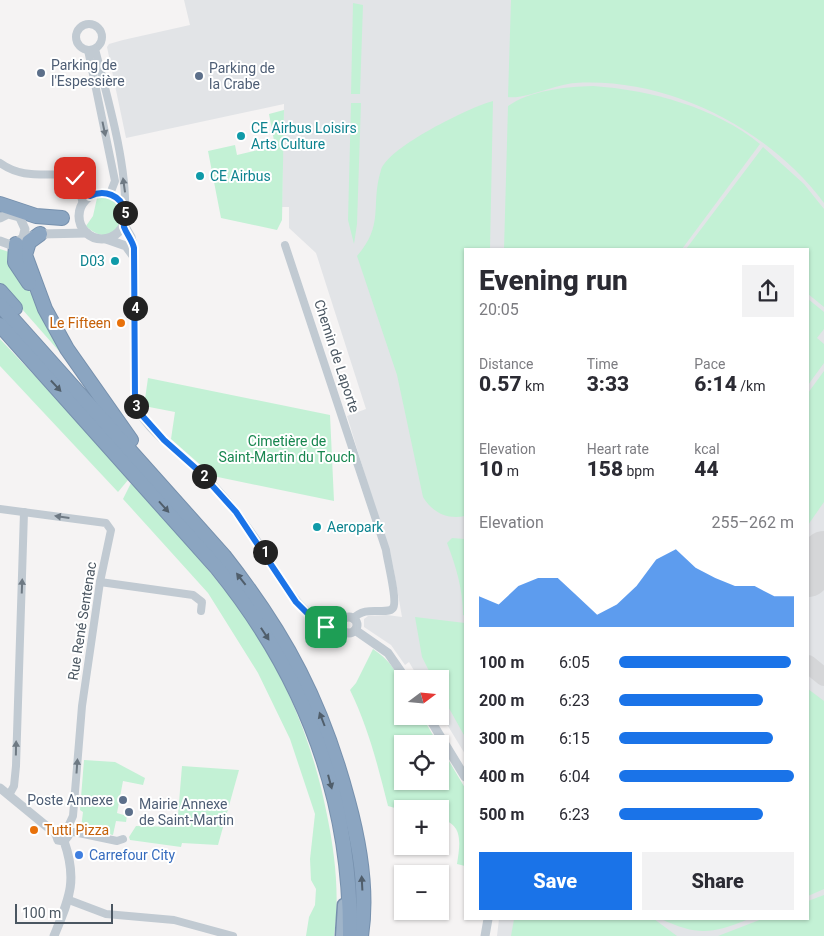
<!DOCTYPE html>
<meta charset="utf-8">
<style>
body{margin:0;font-family:Roboto,sans-serif;background:#f2f2f3;color:#2b2b33;height:100vh;display:flex;flex-direction:column;font-size:19px;white-space:nowrap}
*{box-sizing:border-box;margin:0}
p{font-size:16px;color:#7c7c81}
.icon{flex:none;width:28px;height:28px;fill:none;stroke:currentColor;stroke-width:2;stroke-linecap:round;stroke-linejoin:round}
.map{position:relative;flex:1;overflow:hidden}
.side{position:absolute;left:464px;top:248px;width:345px;height:672px;display:flex;flex-direction:column;background:#fff;border-radius:0px;box-shadow:0 1px 4px #0004}
.side>*{flex:none}
.needle{width:32px;rotate:74deg}
.controls{position:absolute;left:394px;top:670px;display:grid;gap:10px}
.controls a{display:grid;place-items:center;width:55px;height:55px;border-radius:0px;background:#fff;box-shadow:0 1px 4px #0004;font-size:25px}
.scale{position:absolute;left:15px;bottom:12px;width:98px;box-sizing:border-box;padding-left:5px;border:2px solid #4a5661;border-top:0;font-size:14px;line-height:18px;white-space:nowrap;color:#4a5661;-webkit-text-stroke:4px #fff;paint-order:stroke}
.pin{position:absolute;display:grid;place-items:center;width:42px;height:42px;color:#fff;margin:-21px;border-radius:10px;box-shadow:0 2px 8px #0006}
.km{position:absolute;width:25px;height:25px;margin:-12px;border-radius:50%;background:#222;color:#fff;font-size:14px;line-height:25px;text-align:center}
.round{display:grid;place-items:center;flex:none;width:52px;height:52px;border-radius:0px;background:#f2f2f3}
.summary{display:flex;align-items:center;justify-content:space-between;height:85px;padding:0 15px}
h1{font-size:28px;font-weight:800;line-height:38px}
.figures{display:grid;grid-template-columns:repeat(3,1fr);gap:8px;height:85px;padding:5px 15px}
.figures div{display:grid;align-content:center}
.figures b{font-size:21px;font-weight:800}
.figures small{font-size:14px;font-weight:400}
.figures p{font-size:14px}
.chart{height:140px;padding:10px 15px}
.chart p{display:flex;justify-content:space-between}
.chart svg{width:100%;height:90px;margin-top:5px;fill:#1a73e8;opacity:.7}
.cta{display:flex;gap:10px;margin-top:auto;padding:10px 15px}
.cta a{flex:1;height:58px;border-radius:0px;background:#1a73e8;color:#fff;font-size:20px;font-weight:800;line-height:58px;text-align:center}
.cta a+a{background:#f2f2f3;color:#2b2b33}
ul{padding:0 15px;list-style:none;font-size:16px}
li{display:grid;grid-template-columns:80px 60px 1fr;align-items:center;height:38px}
li i{height:12px;border-radius:6px;background:#1a73e8}
.map>svg:first-child{display:block}
.airport{fill:#e2e4e7}
.green{fill:#c3f1d5}
.lines{fill:none;stroke-linecap:round;stroke-linejoin:round}
.taxiway{stroke:#d5d6d8;stroke-width:18}
.runway{stroke:#d5d6d8;stroke-width:44}
.trunk-casing{stroke:#7690ad;stroke-width:15}
.motorway-casing{stroke:#7690ad;stroke-width:16}
.minor{stroke:#c1cad2;stroke-width:8}
.tertiary{stroke:#c1cad2;stroke-width:9}
.trunk{stroke:#9fb4c9;stroke-width:12}
.motorway{stroke:#8ba5c1;stroke-width:14}
.oneway{fill:#6e7983}
.oneway2{fill:#505e6b}
.route-casing{stroke:#fff;stroke-width:10}
.route{stroke:#1a73e8;stroke-width:6}
.service-dot{fill:#5c6f8a;stroke:#fff;stroke-width:2}
.culture-dot{fill:#0f9aa8;stroke:#fff;stroke-width:2}
.food-dot{fill:#e8710a;stroke:#fff;stroke-width:2}
.shop-dot{fill:#3f7fe0;stroke:#fff;stroke-width:2}
.labels{text-anchor:middle;stroke-width:4;stroke-linejoin:round;paint-order:stroke}
.service-label{font-size:14px;fill:#4e5e75;stroke:#fff;text-anchor:start}
.culture-label{font-size:14px;fill:#0d838f;stroke:#fff;text-anchor:start}
.food-label{font-size:14px;fill:#c56008;stroke:#fff;text-anchor:end}
.street-label{font-size:14px;fill:#4a5661;stroke:#fff}
.park-label{font-size:14px;fill:#17864f;stroke:#fff}
.shop-label{font-size:14px;fill:#366cbe;stroke:#fff;text-anchor:start}
</style>
<div class="map">
<svg width="824" height="936" viewBox="0 0 824 936">
<rect width="100%" height="100%" fill="#f5f3f3"/>
<path class="airport" d="M184,0H824V936H497L499,919H808V249H465V754L440,713V679H419L409,662L405,665L391,645L364,627V619L368,616L387,615L402,617L393,566L347,416L366,409L316,253L289,228V207H282L284,104L126,138L107,47L109,44L123,40L190,25Z"/>
<g class="green">
<path d="M511,0H824V203C769,129 669,77 575,83C556,84 524,100 508,97Z"/>
<path d="M353,3L363,5L360,94H351Z"/>
<path d="M593,86C650,90 715,107 760,144L682,249H504L508,106C531,90 565,87 593,86Z"/>
<path d="M493,101L490,249H465V516C447,520 432,512 423,497L397,375L357,256C385,224 370,205 381,170C388,147 470,107 493,101Z"/>
<path d="M351,103H361L357,224L354,244L348,220Z"/>
<path d="M284,110L282,220L277,230L221,218L208,151L235,145L237,155L275,146L269,114Z"/>
<path d="M763,147L804,184L824,209V307L808,294V249H686Z"/>
<path d="M97,198C139,191 121,259 86,226L93,216Z"/>
<path d="M0,249L9,252L12,268L37,301L66,359L0,284Z"/>
<path d="M808,299L824,312V329L817,338L824,344V363L808,385Z"/>
<path d="M0,339L83,427L128,480L118,492L0,366Z"/>
<path d="M824,371V502L808,525V393Z"/>
<path d="M148,378L330,415L334,501L213,476L171,439L175,412L144,406Z"/>
<path d="M131,483C165,521 200,558 231,598C280,662 312,737 327,815C335,854 340,896 334,936H306L309,917L315,905L316,889L311,880L310,859L315,814L290,739L258,673L208,593L123,499Z"/>
<path d="M452,538L465,539V616L463,615C463,590 456,566 447,543Z"/>
<path d="M415,617L465,623V737L440,692V679H433L422,657Z"/>
<path d="M373,649C402,669 402,685 402,716H422L438,744H402V781H440V746L465,788V866L457,864C460,844 464,824 440,819V809L402,810L388,806C378,766 368,727 350,690L356,683Z"/>
<path d="M808,689L824,701V889L808,896Z"/>
<path d="M84,760L115,762L145,778L143,785L123,781L117,813L127,816L126,822L116,821L113,835L81,828L83,812L80,810Z"/>
<path d="M182,766L239,770L218,845L182,843L181,847L130,840L129,837L136,826L177,827Z"/>
<path d="M824,895V936H718L762,919H808V901Z"/>
<path d="M514,919H654L677,936H511Z"/>
<path d="M661,919H749C711,934 698,936 661,919Z"/>
</g>
<g class="lines">
<path class="taxiway" d="M808,664L824,677"/>
<path class="runway" d="M808,575L824,553"/>
<g class="trunk-casing">
<path id="trunk" d="M342,936L344,905"/>
</g>
<g class="motorway-casing">
<g id="motorway">
<path d="M0,204L36,216L62,218"/>
<path d="M40,234L29,242L25,255L45,309L67,349L131,440"/>
<path d="M16,244L15,262L29,283"/>
<path d="M0,291L15,308"/>
<path d="M0,305L224,556C286,635 322,703 348,801C360,845 368,891 361,936"/>
<path d="M0,325L217,568C304,675 351,797 350,936"/>
</g>
</g>
<g class="minor">
<circle cx="89" cy="37" r="13"/>
<path d="M95,49C107,96 127,164 125,211"/>
<path d="M88,50L115,181L110,194"/>
<path d="M0,163C22,179 44,173 69,175L90,196"/>
<path d="M72,182L79,190L83,203"/>
<path d="M285,245L386,550C387,560 398,601 393,608C387,616 365,604 353,619"/>
<path d="M0,509L106,523L111,530L100,582L82,706L73,816L66,831"/>
<path d="M100,582L193,595L202,602L201,611"/>
<path d="M9,795L14,786L16,766L24,512"/>
<path d="M68,833L74,832L117,841L123,839"/>
<path d="M69,900L106,914L174,920L233,936"/>
</g>
<g class="tertiary">
<circle cx="102" cy="216" r="23"/>
<path d="M0,218L8,214L19,217"/>
<path d="M20,218L25,229L23,238"/>
<path d="M124,225L131,237L134,249L135,399C138,423 174,448 191,464C215,485 236,511 254,537C280,574 295,619 343,631"/>
<path d="M106,239L126,246L134,257"/>
<path d="M0,241L11,245L23,238L40,234L87,233"/>
<circle cx="349" cy="625" r="8"/>
<path d="M355,630L388,653L406,679"/>
<path d="M428,716L465,777"/>
<path d="M0,788L56,834L58,840L64,841C78,881 69,899 54,936"/>
<path d="M56,834L60,830L66,831L68,836L64,841"/>
<path d="M485,936L488,919"/>
</g>
<use href="#trunk" class="trunk"/>
<use href="#motorway" class="motorway"/>
</g>
<defs><path id="oneway-solid" d="M-6-.8H1V-3.2L6.5 0L1 3.2V.8H-6Z" transform="scale(1.25)"/></defs>
<g class="oneway">
<use href="#oneway-solid" transform="translate(104 129) rotate(78)"/>
<use href="#oneway-solid" transform="translate(124 185) rotate(-98)"/>
<use href="#oneway-solid" transform="translate(62 517) rotate(-172)"/>
<use href="#oneway-solid" transform="translate(22 586) rotate(-88)"/>
<use href="#oneway-solid" transform="translate(16 748) rotate(-89)"/>
<use href="#oneway-solid" transform="translate(77 766) rotate(-86)"/>
</g>
<g class="oneway2">
<use href="#oneway-solid" transform="translate(56 386) rotate(47)"/>
<use href="#oneway-solid" transform="translate(164 507) rotate(48)"/>
<use href="#oneway-solid" transform="translate(241 579) rotate(-128)"/>
<use href="#oneway-solid" transform="translate(265 634) rotate(57)"/>
<use href="#oneway-solid" transform="translate(322 719) rotate(-111)"/>
<use href="#oneway-solid" transform="translate(330 782) rotate(75)"/>
<use href="#oneway-solid" transform="translate(362 883) rotate(-93)"/>
</g>
<g class="lines">
<g class="route-casing">
<path id="route" d="M75,178L90,196C104,189 121,195 125,211C126,216 123,223 124,227C127,235 132,240 134,248L135,399L138,411L148,422L164,440L200,472L236,512L296,602L310,616L326,627"/>
</g>
<use href="#route" class="route"/>
</g>
<g class="service-dot">
<circle cx="41" cy="73" r="5"/>
<circle cx="199" cy="76" r="5"/>
<circle cx="123" cy="800" r="5"/>
<circle cx="129" cy="812" r="5"/>
</g>
<g class="culture-dot">
<circle cx="241" cy="136" r="5"/>
<circle cx="200" cy="176" r="5"/>
<circle cx="115" cy="261" r="5"/>
<circle cx="317" cy="527" r="5"/>
</g>
<g class="food-dot">
<circle cx="121" cy="323" r="5"/>
<circle cx="34" cy="830" r="5"/>
</g>
<circle class="shop-dot" cx="79" cy="855" r="5"/>
<g class="labels">
<g class="service-label">
<text x="51" y="70">Parking de<tspan x="51" dy="16">l'Espessière</tspan></text>
<text x="209" y="73">Parking de<tspan x="209" dy="16">la Crabe</tspan></text>
<text x="113" y="805" text-anchor="end">Poste Annexe</text>
<text x="139" y="809">Mairie Annexe<tspan x="139" dy="16">de Saint-Martin</tspan></text>
</g>
<g class="culture-label">
<text x="251" y="133">CE Airbus Loisirs<tspan x="251" dy="16">Arts Culture</tspan></text>
<text x="210" y="181">CE Airbus</text>
<text x="105" y="266" text-anchor="end">D03</text>
<text x="327" y="532">Aeropark</text>
</g>
<g class="food-label">
<text x="111" y="328">Le Fifteen</text>
<text x="44" y="835" text-anchor="start">Tutti Pizza</text>
</g>
<g class="street-label">
<text transform="translate(337 356) rotate(72)" y="5">Chemin de Laporte</text>
<text transform="translate(82 621) rotate(-81)" y="5">Rue René Sentenac</text>
</g>
<g class="park-label">
<text x="287" y="446">Cimetière de<tspan x="287" dy="16">Saint-Martin du Touch</tspan></text>
</g>
<g class="shop-label">
<text x="89" y="860">Carrefour City</text>
</g>
</g>
</svg>
<div class="controls">
<a><svg class="needle" viewBox="-14 -14 28 28"><path d="M0-13l5 13h-10z" fill="#e53935"/><path d="M0 13l5-13h-10z" fill="#7c7c81"/></svg></a>
<a><svg class="icon" aria-label="locate" viewBox="0 0 24 24"><circle cx="12" cy="12" r="6"/><path d="M12 2v4M12 18v4M2 12h4M18 12h4"/></svg></a>
<a>+</a>
<a>−</a>
</div>
<div class="scale">100 m</div>
<div class="pin" style="left:326px;top:627px;background:#1e9e55"><svg class="icon" aria-label="arrive" viewBox="0 0 24 24"><path d="M6 21V4h12l-3 4 3 4H6"/></svg></div>
<div class="pin" style="left:75px;top:178px;background:#d93025"><svg class="icon" aria-label="check" viewBox="0 0 24 24"><path d="M5 12l5 5 9-10"/></svg></div>
<b class="km" style="left:265px;top:552px">1</b>
<b class="km" style="left:204px;top:476px">2</b>
<b class="km" style="left:136px;top:406px">3</b>
<b class="km" style="left:135px;top:308px">4</b>
<b class="km" style="left:125px;top:213px">5</b>
<section class="side">
<div class="summary"><div><h1>Evening run</h1><p>20:05</p></div><a class="round"><svg class="icon" aria-label="share" viewBox="0 0 24 24"><path d="M12 15V3M7 8l5-5 5 5M5 13v7h14v-7"/></svg></a></div>
<div class="figures">
<div><p>Distance</p><b>0.57<small> km</small></b></div>
<div><p>Time</p><b>3:33</b></div>
<div><p>Pace</p><b>6:14<small> /km</small></b></div>
</div>
<div class="figures">
<div><p>Elevation</p><b>10<small> m</small></b></div>
<div><p>Heart rate</p><b>158<small> bpm</small></b></div>
<div><p>kcal</p><b>44</b></div>
</div>
<div class="chart"><p><span>Elevation</span>255–262 m</p>
<svg viewBox="0 0 160 44" preserveAspectRatio="none"><path d="M0 44V29L10 33L20 24L30 20L40 20L50 29L60 38L70 33L80 24L90 11L100 6L110 15L120 20L130 24L140 24L150 29L160 29V44z"/></svg>
</div>
<ul>
<li><b>100 m</b>6:05<i style="width:98%"></i></li>
<li><b>200 m</b>6:23<i style="width:82%"></i></li>
<li><b>300 m</b>6:15<i style="width:88%"></i></li>
<li><b>400 m</b>6:04<i style="width:100%"></i></li>
<li><b>500 m</b>6:23<i style="width:82%"></i></li>
</ul>
<div class="cta"><a>Save</a><a>Share</a></div>
</section>
</div>
